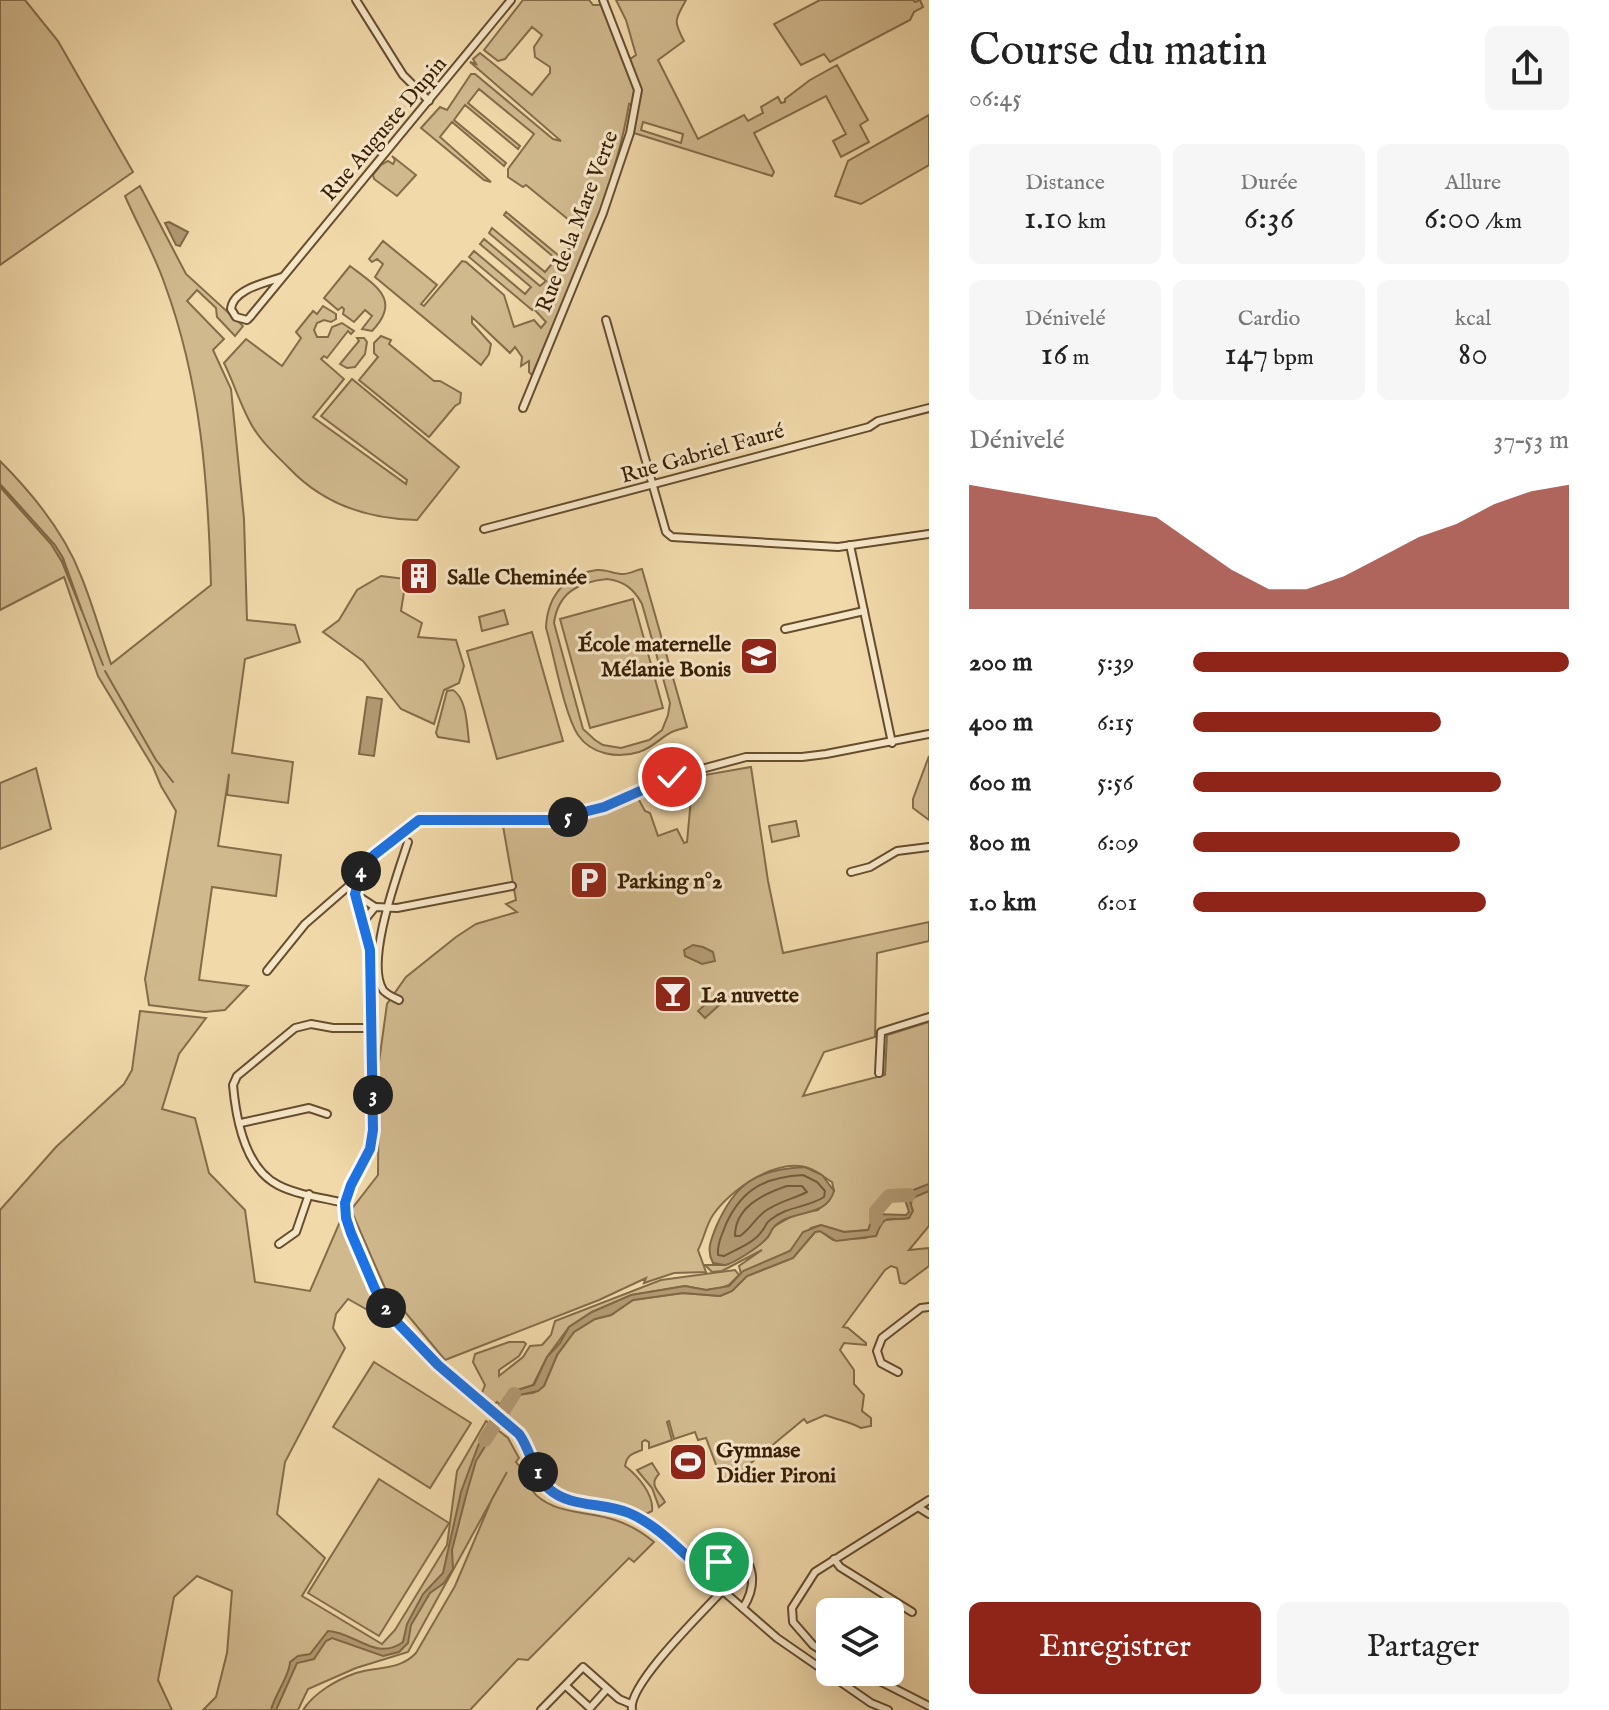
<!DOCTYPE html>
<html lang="fr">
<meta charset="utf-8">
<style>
body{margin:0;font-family:"IM FELL English",serif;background:#f6f6f6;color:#222;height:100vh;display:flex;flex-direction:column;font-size:30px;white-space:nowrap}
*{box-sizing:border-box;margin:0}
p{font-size:26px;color:#767676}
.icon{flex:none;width:44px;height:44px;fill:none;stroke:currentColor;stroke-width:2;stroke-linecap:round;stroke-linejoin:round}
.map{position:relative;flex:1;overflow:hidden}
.details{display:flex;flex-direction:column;background:#fff;width:680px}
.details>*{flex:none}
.tools{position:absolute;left:816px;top:1598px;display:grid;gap:16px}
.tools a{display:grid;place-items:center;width:88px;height:88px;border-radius:12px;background:#fff;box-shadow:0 8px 32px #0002;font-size:40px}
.pin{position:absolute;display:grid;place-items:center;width:68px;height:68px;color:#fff;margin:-34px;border:4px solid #fff;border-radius:50%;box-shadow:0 2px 8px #0007}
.km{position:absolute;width:40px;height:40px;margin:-20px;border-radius:50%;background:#222;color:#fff;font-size:22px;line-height:40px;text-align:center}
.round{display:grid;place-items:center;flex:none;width:84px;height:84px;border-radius:12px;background:#f6f6f6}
.overview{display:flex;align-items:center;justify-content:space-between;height:136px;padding:0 40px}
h1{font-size:44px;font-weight:600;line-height:60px}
.stats{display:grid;grid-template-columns:repeat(3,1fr);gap:12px;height:136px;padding:8px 40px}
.stats div{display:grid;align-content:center;border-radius:12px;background:#f6f6f6;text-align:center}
.stats b{font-size:34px;font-weight:600}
.stats small{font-size:22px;font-weight:400}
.stats p{font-size:22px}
.chart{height:224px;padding:16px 40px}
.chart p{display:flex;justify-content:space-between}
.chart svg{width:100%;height:144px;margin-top:8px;fill:#8f2418;opacity:.7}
.action{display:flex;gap:16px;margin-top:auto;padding:16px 40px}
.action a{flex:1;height:92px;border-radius:12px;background:#8f2418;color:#fff;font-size:32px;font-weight:600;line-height:92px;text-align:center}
.action a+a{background:#f6f6f6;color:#222}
ul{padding:0 40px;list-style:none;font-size:26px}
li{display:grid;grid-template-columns:128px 96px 1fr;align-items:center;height:60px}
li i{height:20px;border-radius:10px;background:#8f2418}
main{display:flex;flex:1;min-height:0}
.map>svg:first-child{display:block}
.green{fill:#d1b98e;stroke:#846c49;stroke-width:2;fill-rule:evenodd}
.water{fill:#b29972;stroke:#816846;stroke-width:2}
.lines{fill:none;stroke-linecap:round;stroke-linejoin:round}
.shore{stroke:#745c3b;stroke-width:2}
.stream{stroke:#816846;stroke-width:2}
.river{stroke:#b29972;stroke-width:14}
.minor-casing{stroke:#664d2e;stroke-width:10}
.minor{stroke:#f6e6c8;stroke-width:6}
.route-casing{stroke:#fff;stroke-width:16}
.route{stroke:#1a73e8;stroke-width:10}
.labels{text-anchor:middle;stroke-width:6;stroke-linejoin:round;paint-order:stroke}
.street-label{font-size:22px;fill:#371e04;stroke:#f6e6c8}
.poi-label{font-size:22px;font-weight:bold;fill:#371e04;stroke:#f6e6c8;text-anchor:start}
</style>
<main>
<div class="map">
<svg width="929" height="1710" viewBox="0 0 929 1710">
<rect width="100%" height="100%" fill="#f1d9aa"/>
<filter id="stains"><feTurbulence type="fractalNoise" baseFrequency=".0025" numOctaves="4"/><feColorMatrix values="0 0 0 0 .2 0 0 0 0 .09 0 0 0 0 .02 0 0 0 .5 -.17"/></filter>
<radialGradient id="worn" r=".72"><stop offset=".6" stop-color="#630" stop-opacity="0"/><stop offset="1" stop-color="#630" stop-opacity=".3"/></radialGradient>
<g class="green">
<path d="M0,0H25L58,41L133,172L0,265Z"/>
<path d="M523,0H589L593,5H602L611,30L621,36L630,59L636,55L626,20L616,0H686C675,20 673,20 684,41L658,60L698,139L744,115L748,121L763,113L761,107L778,97L781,103L785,102V99L810,80L837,65L868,120L860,125L869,142L841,157L833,141L846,134L826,96L754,133L774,172L772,176L634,133L632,132L638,106L629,104C613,199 569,287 532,375L529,372V361L521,366L522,357L515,347L510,353L472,317V323L491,344L489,354L481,365L375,277L383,264L377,259L372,262L369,259L383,241L437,285L421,304L424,306L462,261L466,262L504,295L514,327L534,320L541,328L546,322L533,308L532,310L469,257L474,251L525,294L531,287L480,244L484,239L540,286L546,281L489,233L492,228L545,272L556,259L504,215L506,212L558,255L564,249H571L580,229L526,185L523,187L508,177V169L534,134L479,89L468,103L520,146L518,149L465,105L454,120L506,163L504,166L452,122L440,137L491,182L484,180L421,128L440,107L447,110L471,74H475L553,139L561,141L470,62L476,64L473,59L480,53L532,95L550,73V67L535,57L534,47L542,35L532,27L505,59L498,61L484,50ZM643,122L683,134L681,143L641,130Z"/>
<path d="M820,0H913L915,2L920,0L923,7L914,12L910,20L830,62L824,54L801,65L774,24Z"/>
<path d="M929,115V165L861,204L835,196L848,161Z"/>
<path d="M392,156L416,175L397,196L374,179L373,175L381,165L388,161L393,164L395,160Z"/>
<path d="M140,186L186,274L243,326L235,336L217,317L216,308L197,290L187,301L224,339L213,350L231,389L244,519L247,620L295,625L300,642L245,659L232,753L293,762L288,803L227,795L229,774L218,846L281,855L276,896L212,887L199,980L248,986L225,1010L205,1012L149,1005L145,979L176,811L161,786L153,767L98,676L64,577L0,610V461C32,493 65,534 81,576C93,605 101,635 111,664L211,585C208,482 201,383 165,285C155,255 138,226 125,196Z"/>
<path d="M350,266C376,286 402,300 372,331L362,329L372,316L365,310L354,322L343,314L344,309L342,307L338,310L324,298Z"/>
<path d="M323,306L336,314V319L331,322L324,320L317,323L314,330L317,337H328L332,327L342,323L354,331L351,334L348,331L327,358L324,356L321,359L344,379L313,417L406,484L407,480L321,416L352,379L459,467L417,520C367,519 323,504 289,468C274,453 258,439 249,420C239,401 233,381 224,363L246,339L282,366L301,338L296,332L313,311L317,314Z"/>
<path d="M381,336L391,340L389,344L434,381H440L461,393L460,403L455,406L429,437L359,380L378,357L374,353V343Z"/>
<path d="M357,338H364L367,342L365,354L355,367L347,368L340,364L359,341Z"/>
<path d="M642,569L687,727C682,729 675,730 670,733C659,739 652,748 639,752C617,759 591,754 578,735C564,714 554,654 546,628C547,597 565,574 597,570C606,569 614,574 623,574C629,574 636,570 642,569ZM607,579C624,581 634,589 642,604L670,703L668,715L662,730L649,740L621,748L603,745L595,740L583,729L554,623C558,593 578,582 607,579Z"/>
<path d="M381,576L406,579L401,611L422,623L418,637L456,640L464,666L459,683L444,690L434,724L401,709L363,661L323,632L339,620L357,590Z"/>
<path d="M633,599L663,708L590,728L560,619Z"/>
<path d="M504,610L508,624L482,631L479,617Z"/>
<path d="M532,632L563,741L497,759L467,651Z"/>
<path d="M453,690C467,699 467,726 469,742L438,737L436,733L447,691Z"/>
<path d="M929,756V820L913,808V799Z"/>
<path d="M751,767L768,881L783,953L929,922V941L877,953L875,1037L824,1052L803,1096L885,1075L887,1035L929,1022V1184L906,1193H889L876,1208L869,1230L844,1232L821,1225L811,1228L790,1251L741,1274L739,1266L762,1250L722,1271L712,1272L705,1265H725L751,1250L768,1237L773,1227L796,1214L818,1210L834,1191L832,1182C825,1178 818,1172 811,1169C779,1155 730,1190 713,1215C706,1225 704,1239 698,1250L706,1272L674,1273L644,1283L646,1278L599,1300L445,1360L385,1288L351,1210L378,1175L379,1062L387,1004L406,977L456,937L476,924L517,912L506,904L516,900L503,826C552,829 593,819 638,798L645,811L650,813L658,836L677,829L684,843L687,842L693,777Z"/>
<path d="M36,768L51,829L0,849V783Z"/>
<path d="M796,821L799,836L772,842L769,826Z"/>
<path d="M140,1011L206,1018L179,1054L162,1109L195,1118L209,1173L245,1210L255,1282L310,1291L342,1217L381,1313H373L348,1299L336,1314L333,1328L345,1348L285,1462L277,1514L325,1558L302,1596L382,1644L395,1630L447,1545L457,1471L486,1421L508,1438L519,1458L516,1462C525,1472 528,1486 536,1495C558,1515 589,1511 615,1520C630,1525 642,1532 654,1542L634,1562L629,1558L528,1660L518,1659L470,1710H303C314,1693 336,1680 356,1673C377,1666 399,1671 416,1653L455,1586L492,1499L507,1472L408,1652L356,1668L308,1689L298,1710H203L216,1697L227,1653L232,1591L197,1576L174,1597L158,1680L172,1710H0V1210L56,1147L124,1084L132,1070Z"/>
<path d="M929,1191V1226L909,1250L929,1248V1266L905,1284L900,1283L897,1268L891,1266L885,1270L843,1327L848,1328L866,1343V1345L844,1343L840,1350L854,1370V1384L864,1395L862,1411L871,1418V1426L861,1428C848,1421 838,1420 825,1415L807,1423L804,1419L728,1482L718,1470L706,1438L698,1440L695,1432L674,1439L669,1421L667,1422L672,1440L649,1448V1442L645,1440L642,1442V1450C631,1454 627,1455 625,1466C637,1475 654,1494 652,1511L644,1515C633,1511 621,1505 609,1502C584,1496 557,1500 542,1474C527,1448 532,1437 507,1415L509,1411L507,1409L520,1394L533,1393L544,1386L557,1355L574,1332L595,1319L611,1315L633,1300L682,1293L720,1296L732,1291L747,1276L793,1258L815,1232L820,1231L833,1240L865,1238L877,1234L880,1223L884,1220L909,1218L912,1198Z"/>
<path d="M735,1270L739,1275L729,1285L721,1288L706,1290L685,1286L632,1295L592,1312L569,1327L547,1357L533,1385L508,1393L500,1405L497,1402L494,1405L481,1395L485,1385L473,1362L475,1354L509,1342H524L526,1344L519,1356L499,1370V1376L523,1357L530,1346L542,1345L551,1335L555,1321L661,1280Z"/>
<path d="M374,1362L471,1423L430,1488L333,1427Z"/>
<path d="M652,1463L659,1474C648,1485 659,1491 665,1502L659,1507L652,1488L637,1470Z"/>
<path d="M379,1479L449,1523L379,1636L308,1593Z"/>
</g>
<g class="water">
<path d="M169,222L188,232L180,246L176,245L165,223Z"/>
<path d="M0,484L55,545L63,558L82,611L62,562L51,544L0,487Z"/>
<path d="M367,697L382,699L374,756L359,754Z"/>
<path d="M693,945L703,947L713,952L715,961L702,964L685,956L684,950Z"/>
<path d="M719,992L726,999L705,1018L698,1011Z"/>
<path d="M805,1167L822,1175L834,1191C826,1219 792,1208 774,1227C771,1230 770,1235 767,1238C760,1246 735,1263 725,1265C724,1265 714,1263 713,1263C706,1250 711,1240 716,1227C735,1183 757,1169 805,1167Z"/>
<path d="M929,1184V1191L912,1198L910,1202L913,1211L909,1218C887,1222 886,1211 876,1236L836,1241L820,1231L815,1232L793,1258L747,1276L732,1291L720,1296L683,1293L633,1300L611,1315L595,1319L574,1332L557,1355L544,1386L538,1391L520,1395L507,1409L500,1405L508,1393L534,1385L547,1357L560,1343L569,1327L592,1312L631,1295L685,1286L706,1290L729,1286L743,1271L790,1251L803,1232L821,1225L844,1232L868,1230L874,1214L906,1215L909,1212L905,1200L906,1193Z"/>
<path d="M491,1423L497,1427L476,1461L467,1492L452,1550L453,1569L444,1583L430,1593L411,1625L408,1643L399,1652L383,1656L332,1638L326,1641L314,1659L297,1663L276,1710H271C275,1694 290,1675 290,1662L298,1656L310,1654L328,1631C355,1632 376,1662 403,1642L407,1624L423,1594L443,1573L461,1492L478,1446Z"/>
</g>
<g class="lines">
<g class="shore">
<path d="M803,1175L817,1182L825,1191L824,1197C807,1208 787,1206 770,1220C763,1226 768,1224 762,1231C754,1243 737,1249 724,1256L718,1255C717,1244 722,1235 726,1224C742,1189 765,1177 803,1175Z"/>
<path d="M787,1186H802L807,1192C793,1199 777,1202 764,1212C755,1219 750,1229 740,1236H735C735,1207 763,1194 787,1186Z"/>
</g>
<g class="stream">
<path d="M62,560L103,665"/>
<path d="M105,671L156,760L173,782"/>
</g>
<g class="river">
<path d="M876,1220V1211L889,1196L909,1195"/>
<path d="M485,1440L514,1394"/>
</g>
<g class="minor-casing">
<g id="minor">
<path d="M356,0L403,75L429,101"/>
<path d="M282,277C265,283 233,289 231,309L236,317L247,320L250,317L511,0"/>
<path d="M606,320L666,532L672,537L838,547L929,534"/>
<path d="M523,408L603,213L630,133L638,90L603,0"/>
<path d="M484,529L869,427L878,421L929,408"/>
<path d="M850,545L892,743"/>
<path d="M785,629L864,611"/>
<path d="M851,872L870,867L897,851L929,847"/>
<path d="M355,894L375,907"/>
<path d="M362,923L375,907L397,908L512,886"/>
<path d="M267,971L305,924L359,877"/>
<path d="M399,1000C393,997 387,995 383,990C365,961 398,873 408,842"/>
<path d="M879,1073L881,1032L929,1017"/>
<path d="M241,1123L309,1108L327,1114"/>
<path d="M345,1203C324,1198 297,1195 278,1185C245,1168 236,1119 233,1085L237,1076L295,1028L311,1024L333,1028H372"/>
<path d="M279,1244L296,1232L309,1194"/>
<path d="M898,1372L881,1363L877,1351L882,1338L921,1308L929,1307"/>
<path d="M918,1507L929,1514"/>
<path d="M834,1559L840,1567L912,1612"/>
<path d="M711,1578L719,1562L738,1551C757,1567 755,1589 743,1608"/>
<path d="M830,1656L813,1645L793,1622L792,1608L815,1572L929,1500"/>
<path d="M862,1672L929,1706"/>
<path d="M566,1686L590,1708L607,1689"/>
<path d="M541,1710L583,1667L619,1699L631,1704"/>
<path d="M632,1710C627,1685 704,1611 723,1590"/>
<path d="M888,1710L871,1703L777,1638L643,1521L608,1506L577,1503L547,1487L534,1463L529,1447L519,1434L438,1365L390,1315L375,1289L351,1233L346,1218L345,1203L351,1185L370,1149L373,1130L370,950L355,894L362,869L374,855L412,823L427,819L552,820L604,807L672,777L746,757H802L826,754L929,734"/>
</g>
</g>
<use href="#minor" class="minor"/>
</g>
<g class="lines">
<g class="route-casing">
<path id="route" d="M672,777L604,807L552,820H419L374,855L362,869L355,894L370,950L373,1130L370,1149L351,1185L345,1203L346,1218L351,1233L375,1289L390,1315L438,1365L519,1434C531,1450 533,1474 548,1488C569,1508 603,1502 629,1513C660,1526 685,1556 711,1578L719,1562"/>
</g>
<use href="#route" class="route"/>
</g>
<defs>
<g id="building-square" transform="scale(2)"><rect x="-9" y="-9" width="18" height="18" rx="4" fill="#8f2418" stroke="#f6e6c8"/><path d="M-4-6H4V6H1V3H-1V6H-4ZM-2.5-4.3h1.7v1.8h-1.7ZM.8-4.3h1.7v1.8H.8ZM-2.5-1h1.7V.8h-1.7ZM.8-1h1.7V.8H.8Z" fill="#fff"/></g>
<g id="school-square" transform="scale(2)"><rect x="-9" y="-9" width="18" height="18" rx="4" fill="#8f2418" stroke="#f6e6c8"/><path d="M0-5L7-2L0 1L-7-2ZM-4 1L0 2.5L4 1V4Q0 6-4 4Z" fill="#fff"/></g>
<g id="parking-square" transform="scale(2)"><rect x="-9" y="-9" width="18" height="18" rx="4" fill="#8f2418" stroke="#f6e6c8"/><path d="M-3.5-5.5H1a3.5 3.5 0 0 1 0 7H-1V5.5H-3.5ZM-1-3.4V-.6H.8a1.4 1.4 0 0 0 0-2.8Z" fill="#fff"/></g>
<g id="bar-square" transform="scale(2)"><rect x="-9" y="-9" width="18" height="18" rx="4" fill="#8f2418" stroke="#f6e6c8"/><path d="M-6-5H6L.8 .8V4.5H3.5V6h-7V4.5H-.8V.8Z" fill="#fff"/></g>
<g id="stadium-square" transform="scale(2)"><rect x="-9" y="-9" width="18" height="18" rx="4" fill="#8f2418" stroke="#f6e6c8"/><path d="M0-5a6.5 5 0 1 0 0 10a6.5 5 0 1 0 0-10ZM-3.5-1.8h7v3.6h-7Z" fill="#fff"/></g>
</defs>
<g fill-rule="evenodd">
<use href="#building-square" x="419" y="576"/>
<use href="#school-square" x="759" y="656"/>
<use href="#parking-square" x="589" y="880"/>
<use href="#bar-square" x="673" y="994"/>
<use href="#stadium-square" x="688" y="1462"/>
</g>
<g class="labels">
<g class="street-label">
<text transform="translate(383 128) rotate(-50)" y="8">Rue Auguste Dupin</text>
<text transform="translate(576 221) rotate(-69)" y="8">Rue de la Mare Verte</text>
<text transform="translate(702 452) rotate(-16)" y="8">Rue Gabriel Fauré</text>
</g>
<g class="poi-label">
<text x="447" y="584">Salle Cheminée</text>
<text x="731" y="651" text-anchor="end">École maternelle<tspan x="731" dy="25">Mélanie Bonis</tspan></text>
<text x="617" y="888">Parking n°2</text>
<text x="701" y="1002">La nuvette</text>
<text x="716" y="1457">Gymnase<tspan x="716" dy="25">Didier Pironi</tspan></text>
</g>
</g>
<rect width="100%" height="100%" filter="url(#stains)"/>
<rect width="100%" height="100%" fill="url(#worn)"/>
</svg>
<div class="tools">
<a><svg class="icon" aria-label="layers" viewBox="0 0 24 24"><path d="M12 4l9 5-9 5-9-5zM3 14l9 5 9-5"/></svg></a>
</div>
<div class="pin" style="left:719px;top:1562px;background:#1e9e55"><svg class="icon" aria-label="arrive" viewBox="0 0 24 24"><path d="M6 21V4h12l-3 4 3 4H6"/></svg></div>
<div class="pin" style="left:672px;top:777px;background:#d93025"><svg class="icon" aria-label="check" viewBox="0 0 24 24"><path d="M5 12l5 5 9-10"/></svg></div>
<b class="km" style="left:538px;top:1472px">1</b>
<b class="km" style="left:386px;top:1308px">2</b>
<b class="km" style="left:373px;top:1095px">3</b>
<b class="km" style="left:361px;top:871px">4</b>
<b class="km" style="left:568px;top:817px">5</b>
</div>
<section class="details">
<div class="overview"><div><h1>Course du matin</h1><p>06:45</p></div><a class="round"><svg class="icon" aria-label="share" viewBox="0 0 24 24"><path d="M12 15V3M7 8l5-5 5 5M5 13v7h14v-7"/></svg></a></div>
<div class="stats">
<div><p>Distance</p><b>1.10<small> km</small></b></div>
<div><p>Durée</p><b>6:36</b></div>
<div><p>Allure</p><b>6:00<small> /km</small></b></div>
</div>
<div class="stats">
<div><p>Dénivelé</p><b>16<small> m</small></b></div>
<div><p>Cardio</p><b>147<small> bpm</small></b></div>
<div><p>kcal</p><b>80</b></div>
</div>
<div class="chart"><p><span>Dénivelé</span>37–53 m</p>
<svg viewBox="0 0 160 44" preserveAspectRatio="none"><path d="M0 44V6L10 8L20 10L30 12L40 14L50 16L60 24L70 32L80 38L90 38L100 34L110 28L120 22L130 18L140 12L150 8L160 6V44z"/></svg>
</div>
<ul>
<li><b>200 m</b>5:39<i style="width:100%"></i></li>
<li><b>400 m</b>6:15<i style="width:66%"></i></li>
<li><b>600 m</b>5:56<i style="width:82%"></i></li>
<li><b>800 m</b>6:09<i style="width:71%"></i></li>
<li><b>1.0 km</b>6:01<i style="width:78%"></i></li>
</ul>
<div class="action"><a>Enregistrer</a><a>Partager</a></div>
</section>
</main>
